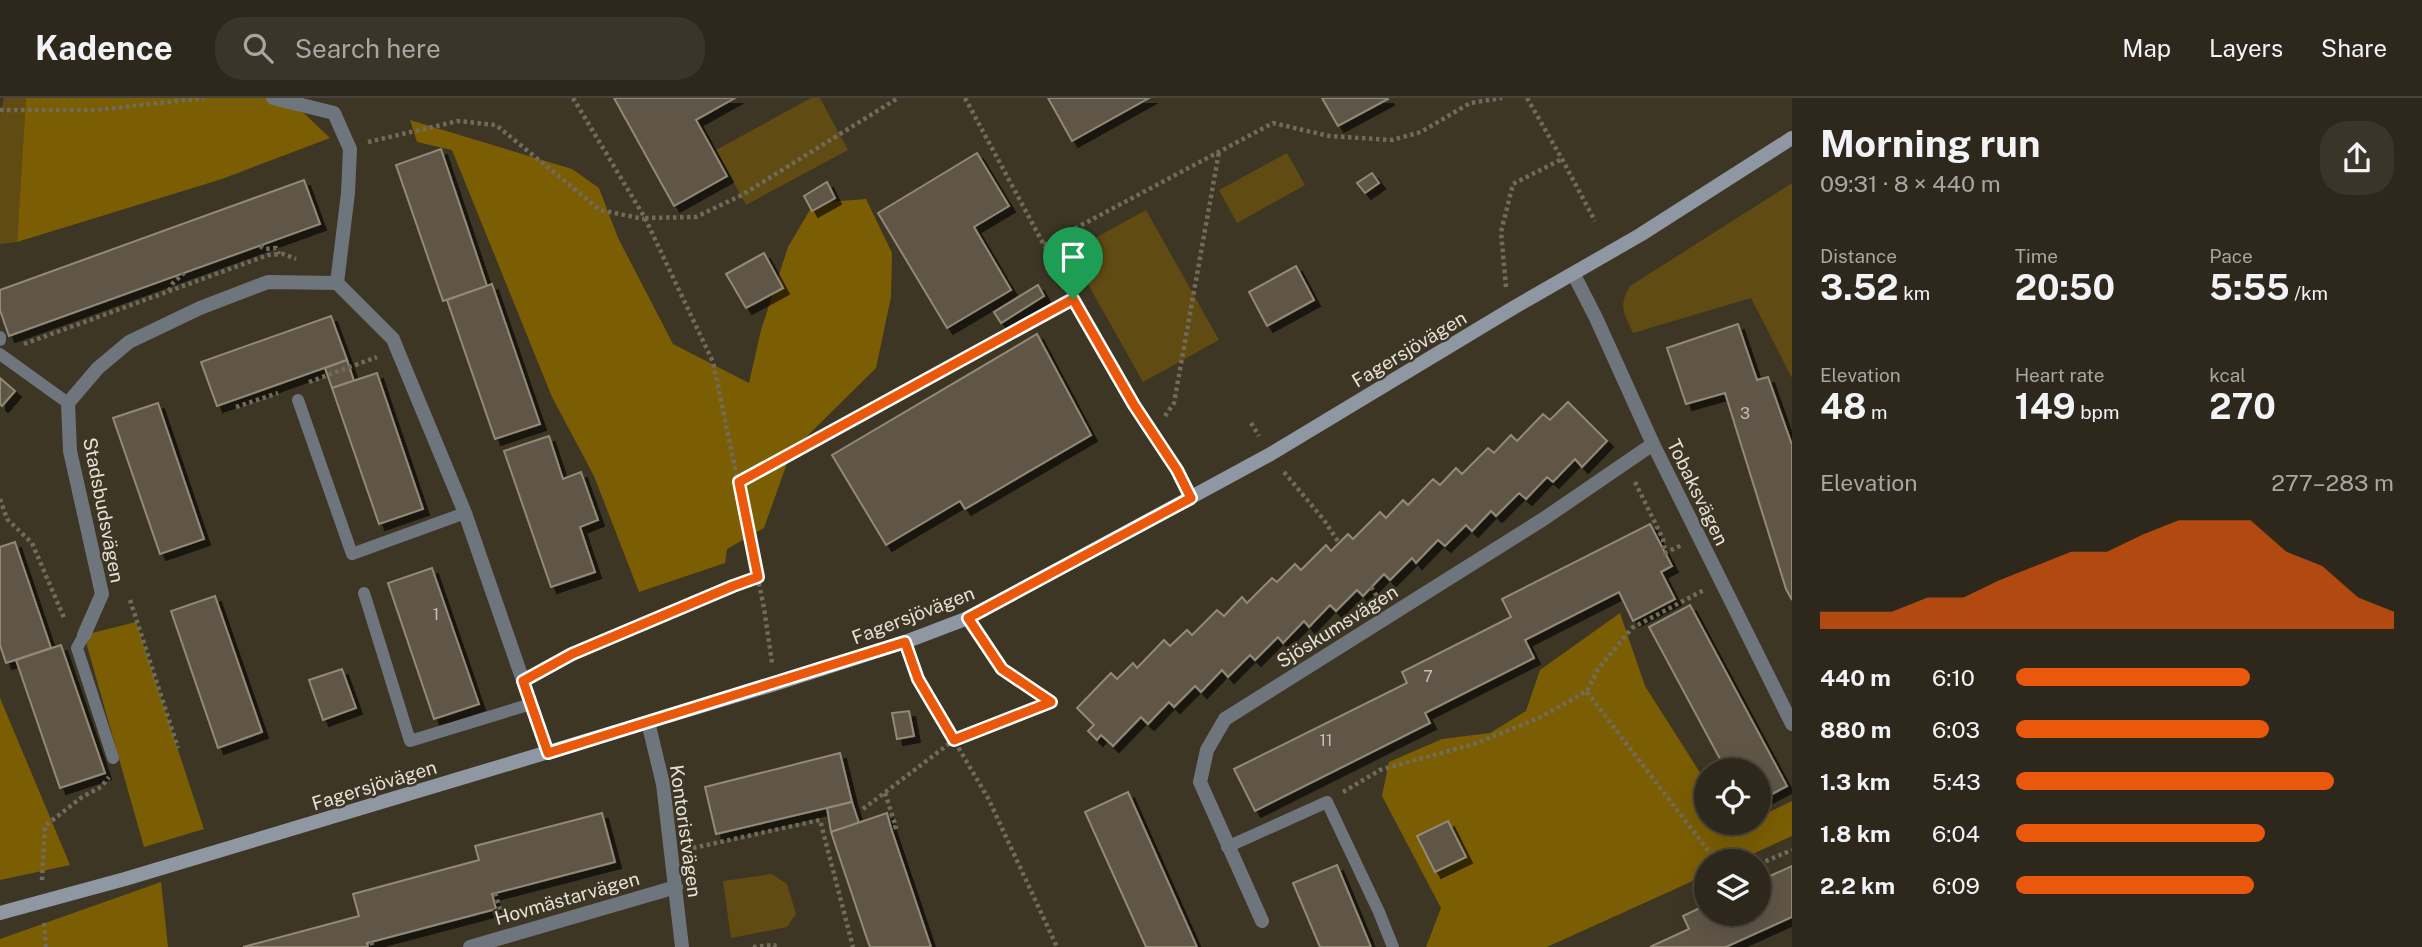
<!DOCTYPE html>
<meta charset="utf-8">
<style>
body{margin:0;font-family:"Public Sans",sans-serif;background:#3a3429;color:#f1f3f6;height:100vh;display:flex;flex-direction:column;font-size:26px;white-space:nowrap}
*{box-sizing:border-box;margin:0}
p{font-size:23px;color:#a7a6a3}
.icon{flex:none;width:38px;height:38px;fill:none;stroke:currentColor;stroke-width:2;stroke-linecap:round;stroke-linejoin:round}
.map{position:relative;flex:1;overflow:hidden}
.sheet{display:flex;flex-direction:column;background:#2e281c;width:630px}
.sheet>*{flex:none}
.controls{position:absolute;left:1694px;top:660px;display:grid;gap:14px}
.controls a{display:grid;place-items:center;width:77px;height:77px;border-radius:50%;background:#2e281c;box-shadow:0 7px 28px #0002,0 0 0 2px #49443b;font-size:35px}
.pin{position:absolute;display:grid;place-items:center;width:60px;height:60px;color:#fff;margin:-72px -30px;border-radius:50% 50% 50% 0;rotate:-45deg;box-shadow:0 0 7px #0007}
.pin .icon{rotate:45deg}
.round{display:grid;place-items:center;flex:none;width:74px;height:74px;border-radius:28px;background:#3a3429}
.summary{display:flex;align-items:center;justify-content:space-between;height:119px;padding:0 28px}
h1{font-size:38px;font-weight:700;line-height:52px}
.metrics{display:grid;grid-template-columns:repeat(3,1fr);gap:10px;height:119px;padding:7px 28px}
.metrics div{display:grid;align-content:center}
.metrics b{font-size:35px;font-weight:700}
.metrics small{font-size:19px;font-weight:400}
.metrics p{font-size:19px}
.chart{height:196px;padding:14px 28px}
.chart p{display:flex;justify-content:space-between}
.chart svg{width:100%;height:126px;margin-top:7px;fill:#ea580c;opacity:.7}
ul{padding:0 28px;list-style:none;font-size:23px}
li{display:grid;grid-template-columns:112px 84px 1fr;align-items:center;height:52px}
li i{height:18px;border-radius:9px;background:#ea580c}
header{display:flex;align-items:center;gap:42px;box-sizing:border-box;height:98px;padding:0 35px;background:#2e281c;border-bottom:2px solid #49443b}
header strong{font-size:33px}
nav{display:flex;gap:38px;margin-inline-start:auto;font-size:24px}
.search{width:490px;height:63px;background:#3a3429;display:flex;align-items:center;gap:18px;box-sizing:border-box;padding:0 24px;border-radius:28px;color:#a7a6a3;font-size:26px}
main{display:flex;flex:1;min-height:0}
.map>svg:first-child{display:block}
.green{fill:#604b13}
.forest{fill:#7b5e03}
.building{fill:#5e5746;stroke:#928977;stroke-width:2;filter:url(#shadow)}
.lines{fill:none;stroke-linecap:round;stroke-linejoin:round}
.path{stroke:#716b5c;stroke-width:4.5;stroke-dasharray:3.5 3.5;stroke-linecap:butt}
.lane{stroke:#6f757c;stroke-width:12}
.street{stroke:#6f757c;stroke-width:14}
.secondary{stroke:#8f97a3;stroke-width:14}
.route-casing{stroke:#fff;stroke-width:14}
.route{stroke:#ea580c;stroke-width:9}
.labels{text-anchor:middle;stroke-width:5;stroke-linejoin:round;paint-order:stroke}
.number-label{font-size:16px;fill:#c4beb4}
.street-label{font-size:19px;fill:#e6e1d8;stroke:#3d3625}
</style>
<header>
<strong>Kadence</strong>
<div class="search"><svg class="icon" aria-label="search" viewBox="0 0 24 24"><circle cx="10" cy="10" r="6"/><path d="M15 15l6 6"/></svg>Search here</div>
<nav><a>Map</a><a>Layers</a><a>Share</a></nav>
</header>
<main>
<div class="map">
<svg width="1792" height="849" viewBox="0 0 1792 849">
<defs>
<filter id="shadow"><feDropShadow dx="6" dy="6" stdDeviation="0" flood-color="#0009"/></filter>
</defs>
<rect width="100%" height="100%" fill="#3d3625"/>
<g class="green">
<path d="M4,0H26L17,144L0,146V18Z"/>
<path d="M811,0H820L848,52L746,107L716,52Z"/>
<path d="M1287,55L1305,87L1237,125L1219,92Z"/>
<path d="M1792,85V280L1751,200L1633,235C1624,215 1618,208 1630,188Z"/>
<path d="M1146,112L1219,242L1143,284L1070,154Z"/>
<path d="M772,776L787,786L796,816L787,829L731,840L723,783Z"/>
</g>
<g class="forest">
<path d="M26,0H288L330,40L222,81L17,144Z"/>
<path d="M410,22L572,71L599,90L618,140L673,246L749,285L761,232L788,149L814,105L866,101L892,155L891,199L876,270L791,354L764,430L727,451L725,465L639,494L594,378L552,299L452,52L417,44Z"/>
<path d="M1620,515L1645,588L1706,684V724L1732,725L1736,730L1748,725L1759,724V719L1792,703V738L1737,763H1706V777L1547,849H1426L1441,810L1382,698L1389,664L1442,641L1490,635L1526,613L1540,572Z"/>
<path d="M136,524L204,731L144,749L84,537Z"/>
<path d="M0,600L70,767L0,782Z"/>
<path d="M161,784L168,849H0V841Z"/>
</g>
<g class="building">
<path d="M614,0H735L696,22L727,78L674,108Z"/>
<path d="M1048,0H1149L1072,43Z"/>
<path d="M1322,0H1387L1388,1L1338,28Z"/>
<path d="M441,51L487,188L443,203L396,67Z"/>
<path d="M977,55L1009,108L974,129L1011,192L947,230L878,115Z"/>
<path d="M1372,75L1379,85L1365,95L1357,85Z"/>
<path d="M304,82L320,126L9,238L0,212V192Z"/>
<path d="M827,84L835,100L812,113L804,98Z"/>
<path d="M764,155L783,190L746,210L726,176Z"/>
<path d="M1296,168L1314,202L1267,228L1249,194Z"/>
<path d="M492,186L540,326L495,341L447,202Z"/>
<path d="M1038,187L1044,198L1001,225L994,214Z"/>
<path d="M331,218L347,262L217,308L201,264Z"/>
<path d="M1738,226L1757,282L1768,279L1792,347V502L1786,491L1725,295L1686,306L1667,250Z"/>
<path d="M1037,236L1091,337L965,411L960,403L886,447L832,357Z"/>
<path d="M347,262L354,283L332,290L325,270Z"/>
<path d="M377,275L423,411L379,426L332,290Z"/>
<path d="M0,280L15,293L2,308L0,306Z"/>
<path d="M1568,304L1607,343L1582,369L1575,361L1553,384L1547,379L1526,401L1519,395L1496,418L1491,413L1472,433L1466,427L1445,448L1438,442L1416,465L1412,460L1390,482L1384,476L1363,498L1357,492L1336,513L1330,507L1309,529L1304,523L1283,545L1278,539L1255,562L1250,557L1228,579L1222,572L1201,594L1195,588L1174,609L1169,604L1148,626L1141,619L1113,648L1101,637L1097,642L1088,633L1094,627L1077,610L1111,575L1117,581L1133,565L1137,570L1164,542L1170,548L1187,532L1192,537L1217,512L1224,518L1242,499L1247,505L1272,480L1277,484L1295,466L1301,472L1326,447L1331,453L1348,436L1353,441L1380,414L1386,420L1403,402L1408,407L1433,381L1440,387L1456,370L1462,376L1488,350L1494,355L1511,337L1517,343L1543,316L1550,322Z"/>
<path d="M158,305L204,441L160,456L113,320Z"/>
<path d="M549,338L563,381L581,374L598,422L580,429L595,474L551,489L504,353Z"/>
<path d="M1650,426L1672,468L1661,474L1675,501L1633,523L1619,494L1525,542L1534,560L1425,615L1430,625L1255,713L1234,671L1407,585L1402,574L1511,519L1502,501Z"/>
<path d="M15,444L51,550L6,565L0,547V449Z"/>
<path d="M432,470L479,606L434,621L388,485Z"/>
<path d="M215,498L262,634L218,650L171,513Z"/>
<path d="M1690,507L1787,688L1759,703V672H1726L1649,529Z"/>
<path d="M61,547L105,675L60,690L16,562Z"/>
<path d="M342,571L356,610L323,622L309,582Z"/>
<path d="M909,613L914,638L897,641L892,615Z"/>
<path d="M840,655L852,704L716,736L705,689Z"/>
<path d="M1128,694L1197,849H1146L1085,714Z"/>
<path d="M852,704L859,725L831,734L827,710Z"/>
<path d="M602,715L615,764L492,796L496,811L371,844L367,845L368,849H243L359,818L353,796L479,762L475,748Z"/>
<path d="M887,715L891,730L931,849H870L866,838L831,734Z"/>
<path d="M1448,723L1466,759L1435,774L1417,738Z"/>
<path d="M1337,767L1371,849H1320L1293,785Z"/>
<path d="M1792,768V819L1726,849H1650L1689,831L1683,818L1706,807V816H1759V783Z"/>
</g>
<g class="lines">
<g class="path">
<path d="M573,0L645,120L713,264L764,510L772,565"/>
<path d="M965,0L1073,201"/>
<path d="M1527,0L1562,61L1595,123"/>
<path d="M0,12H97L204,0"/>
<path d="M368,44L458,23L496,27L600,112L644,121"/>
<path d="M645,120L696,119L742,97L898,0"/>
<path d="M1044,147L1273,25L1329,38L1392,42L1421,34L1470,5L1502,0"/>
<path d="M260,148L265,151L276,150L279,156"/>
<path d="M1506,189L1501,134L1513,86L1562,61"/>
<path d="M169,193L173,185L184,175"/>
<path d="M24,246L268,157L283,156L296,161"/>
<path d="M309,284L377,259"/>
<path d="M236,309L278,295"/>
<path d="M1165,318L1174,305L1219,54"/>
<path d="M1251,325L1259,338"/>
<path d="M1284,374L1324,422L1339,445"/>
<path d="M739,384L1073,201L1124,291"/>
<path d="M1635,384L1663,441L1665,455L1682,447"/>
<path d="M0,401L7,421L32,445L65,522"/>
<path d="M1371,489L1378,500"/>
<path d="M130,502L178,650"/>
<path d="M590,549L733,488L758,479"/>
<path d="M912,564L918,581L988,700L1057,849"/>
<path d="M1587,594L1716,763"/>
<path d="M1343,694L1380,672L1477,645L1541,619L1587,593L1598,571L1632,530L1704,492"/>
<path d="M885,695L896,729L891,730"/>
<path d="M863,711L954,642L1028,613"/>
<path d="M693,750L820,722L853,849"/>
<path d="M1759,766L1792,752"/>
<path d="M42,782L45,728L82,699L101,689L109,679"/>
<path d="M495,795L502,817"/>
<path d="M44,825L46,849"/>
<path d="M371,844L373,849"/>
<path d="M753,849L774,847L776,849"/>
</g>
<g class="lane">
<path d="M0,239V242"/>
<path d="M0,256L68,305"/>
<path d="M298,302L352,456L465,415"/>
<path d="M1134,307L1177,372L1191,400"/>
<path d="M364,495L410,643L531,606"/>
<path d="M968,520L1002,571L1051,604"/>
<path d="M84,537L77,550L113,660"/>
<path d="M523,583L572,556"/>
<path d="M1227,749L1327,704L1379,814L1393,849"/>
</g>
<g class="street">
<path d="M273,0L334,15L350,51L348,95L337,185L393,241L397,251L465,415L548,655"/>
<path d="M1574,177L1596,220L1653,346L1792,626"/>
<path d="M84,537L102,496L70,353L68,305L98,270L129,244L200,210L268,184L337,185"/>
<path d="M648,624L663,686L682,849"/>
<path d="M1262,823L1200,684L1207,652L1225,621L1545,420L1653,346"/>
<path d="M470,849L676,789"/>
</g>
<path class="secondary" d="M0,815L125,781L775,586L905,544L968,520L1269,357L1513,210L1640,137L1792,40"/>
</g>
<g class="lines">
<g class="route-casing">
<path id="route" d="M1073,201L1134,307L1177,372L1191,400L968,520L1002,571L1051,604L954,642L918,581L905,544L548,655L523,583L572,556L733,488L758,479L739,384Z"/>
</g>
<use href="#route" class="route"/>
</g>
<g class="labels">
<g class="number-label">
<text x="1745" y="321">3</text>
<text x="436" y="522">1</text>
<text x="1428" y="584">7</text>
<text x="1326" y="648">11</text>
</g>
<g class="street-label">
<text transform="translate(1409 251) rotate(-31)" y="7">Fagersjövägen</text>
<text transform="translate(1698 394) rotate(64)" y="7">Tobaksvägen</text>
<text transform="translate(104 412) rotate(79)" y="7">Stadsbudsvägen</text>
<text transform="translate(913 517) rotate(-21)" y="7">Fagersjövägen</text>
<text transform="translate(1337 528) rotate(-32)" y="7">Sjöskumsvägen</text>
<text transform="translate(374 687) rotate(-17)" y="7">Fagersjövägen</text>
<text transform="translate(686 733) rotate(82)" y="7">Kontoristvägen</text>
<text transform="translate(567 800) rotate(-16)" y="7">Hovmästarvägen</text>
</g>
</g>
</svg>
<div class="controls">
<a><svg class="icon" aria-label="locate" viewBox="0 0 24 24"><circle cx="12" cy="12" r="6"/><path d="M12 2v4M12 18v4M2 12h4M18 12h4"/></svg></a>
<a><svg class="icon" aria-label="layers" viewBox="0 0 24 24"><path d="M12 4l9 5-9 5-9-5zM3 14l9 5 9-5"/></svg></a>
</div>
<div class="pin" style="left:1073px;top:201px;background:#1e9e55"><svg class="icon" aria-label="arrive" viewBox="0 0 24 24"><path d="M6 21V4h12l-3 4 3 4H6"/></svg></div>
</div>
<section class="sheet">
<div class="summary"><div><h1>Morning run</h1><p>09:31 · 8 × 440 m</p></div><a class="round"><svg class="icon" aria-label="share" viewBox="0 0 24 24"><path d="M12 15V3M7 8l5-5 5 5M5 13v7h14v-7"/></svg></a></div>
<div class="metrics">
<div><p>Distance</p><b>3.52<small> km</small></b></div>
<div><p>Time</p><b>20:50</b></div>
<div><p>Pace</p><b>5:55<small> /km</small></b></div>
</div>
<div class="metrics">
<div><p>Elevation</p><b>48<small> m</small></b></div>
<div><p>Heart rate</p><b>149<small> bpm</small></b></div>
<div><p>kcal</p><b>270</b></div>
</div>
<div class="chart"><p><span>Elevation</span>277–283 m</p>
<svg viewBox="0 0 160 44" preserveAspectRatio="none"><path d="M0 44V38L10 38L20 38L30 33L40 33L50 27L60 22L70 17L80 17L90 11L100 6L110 6L120 6L130 17L140 22L150 33L160 38V44z"/></svg>
</div>
<ul>
<li><b>440 m</b>6:10<i style="width:62%"></i></li>
<li><b>880 m</b>6:03<i style="width:67%"></i></li>
<li><b>1.3 km</b>5:43<i style="width:84%"></i></li>
<li><b>1.8 km</b>6:04<i style="width:66%"></i></li>
<li><b>2.2 km</b>6:09<i style="width:63%"></i></li>
</ul>
</section>
</main>
